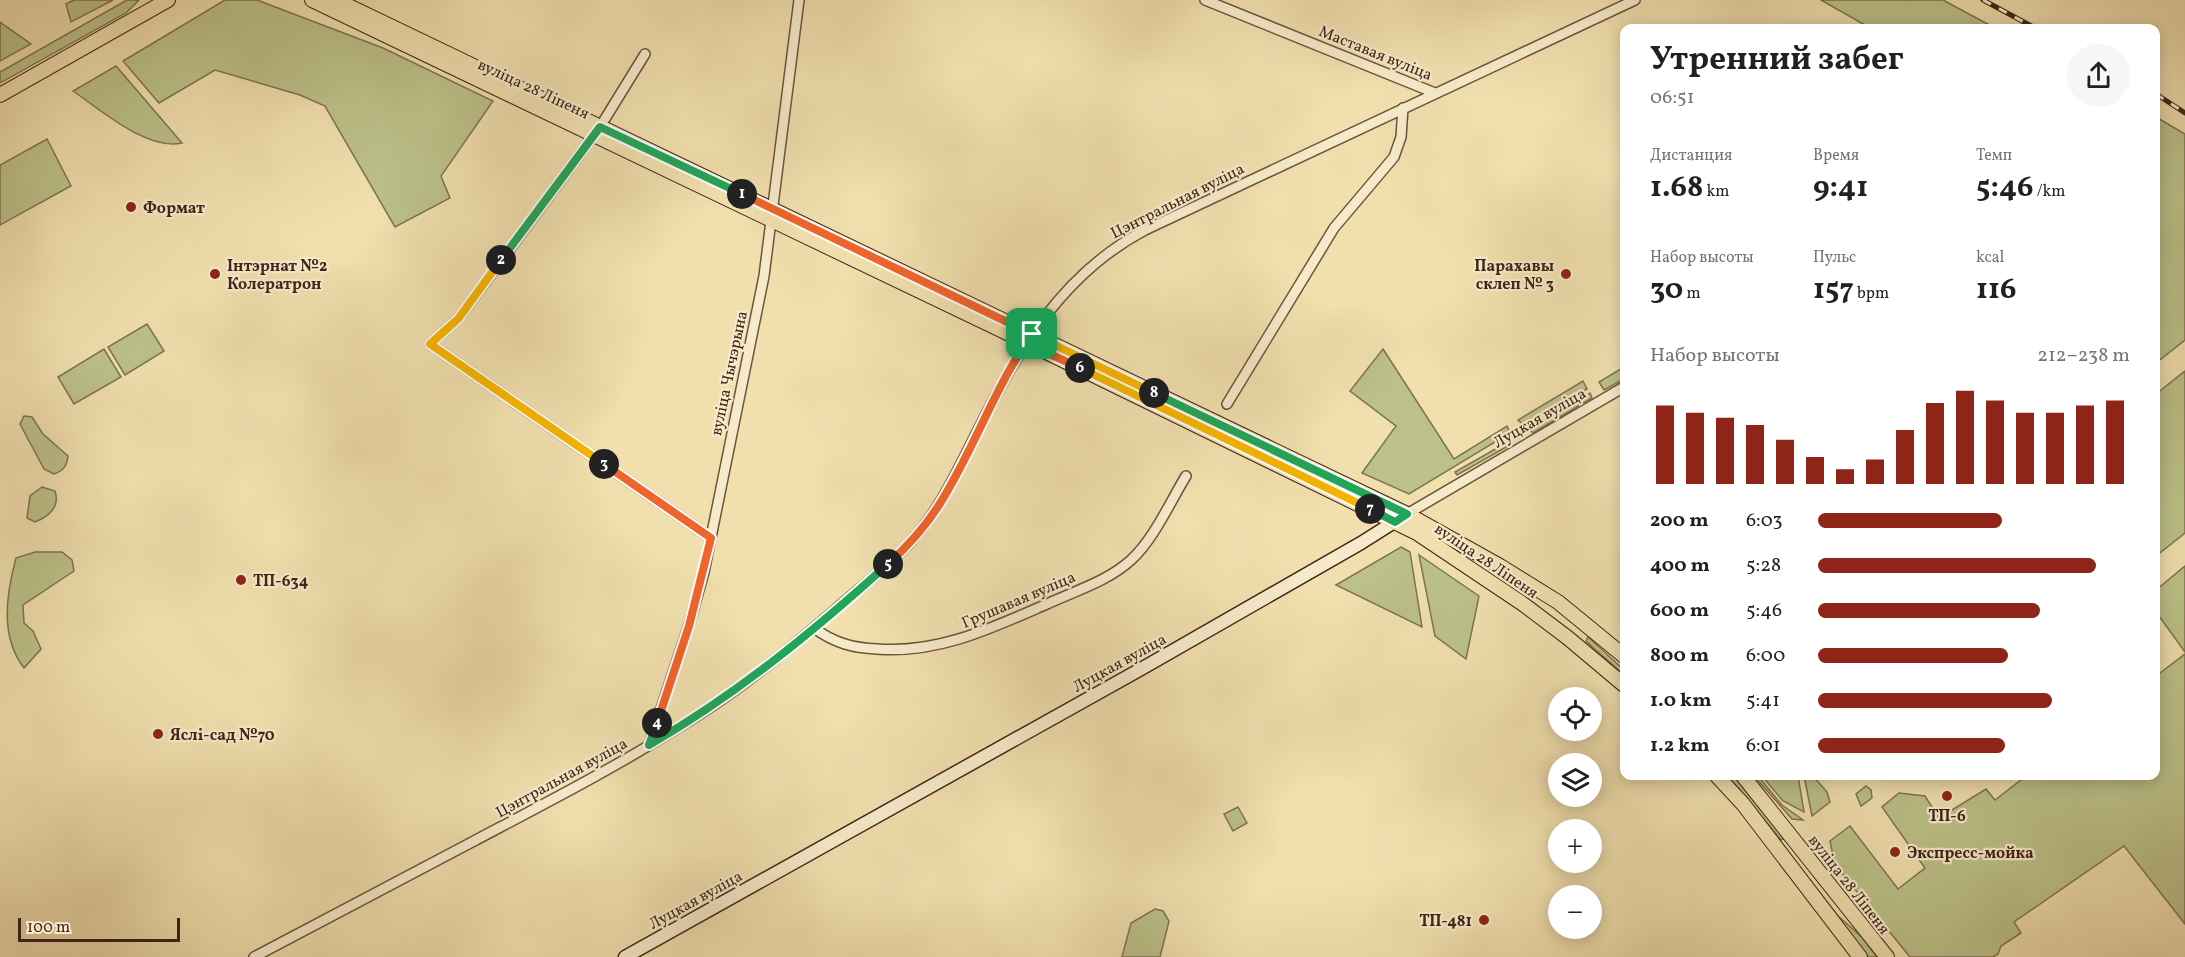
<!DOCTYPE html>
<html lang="ru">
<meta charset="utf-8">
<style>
body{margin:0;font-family:Vollkorn,serif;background:#f6f6f6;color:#202124;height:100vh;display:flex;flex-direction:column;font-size:22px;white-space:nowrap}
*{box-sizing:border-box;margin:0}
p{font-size:20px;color:#757577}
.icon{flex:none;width:33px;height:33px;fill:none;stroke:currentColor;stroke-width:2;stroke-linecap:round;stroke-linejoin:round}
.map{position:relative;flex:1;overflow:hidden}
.details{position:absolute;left:1620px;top:24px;width:540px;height:756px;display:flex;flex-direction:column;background:#fff;border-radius:12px;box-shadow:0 3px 15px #0003}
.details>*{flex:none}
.controls{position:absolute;left:1548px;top:687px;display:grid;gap:12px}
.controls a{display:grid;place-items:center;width:54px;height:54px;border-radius:50%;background:#fff;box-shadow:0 3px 15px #0003;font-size:30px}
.scale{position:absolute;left:18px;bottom:15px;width:162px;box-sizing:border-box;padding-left:6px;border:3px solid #3f2517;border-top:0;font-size:16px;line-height:21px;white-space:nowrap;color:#3f2517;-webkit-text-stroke:4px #f6eaca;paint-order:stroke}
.pin{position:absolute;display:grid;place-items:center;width:51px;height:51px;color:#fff;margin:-26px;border-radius:12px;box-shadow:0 3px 9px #0006}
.km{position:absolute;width:30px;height:30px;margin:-15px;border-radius:50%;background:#222;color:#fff;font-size:16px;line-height:30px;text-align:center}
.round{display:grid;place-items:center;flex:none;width:63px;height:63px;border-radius:32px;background:#f6f6f6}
.summary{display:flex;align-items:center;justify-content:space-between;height:102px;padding:0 30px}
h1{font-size:33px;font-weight:700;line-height:45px}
.figures{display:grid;grid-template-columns:repeat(3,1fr);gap:9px;height:102px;padding:6px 30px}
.figures div{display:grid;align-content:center}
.figures b{font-size:30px;font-weight:700}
.figures small{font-size:16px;font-weight:400}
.figures p{font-size:16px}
.chart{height:168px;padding:12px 30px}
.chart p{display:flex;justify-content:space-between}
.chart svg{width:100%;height:108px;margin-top:6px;stroke:#8f2418;stroke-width:6}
ul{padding:0 30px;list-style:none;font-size:20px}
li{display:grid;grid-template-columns:96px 72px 1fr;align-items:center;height:45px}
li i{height:15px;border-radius:8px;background:#8f2418}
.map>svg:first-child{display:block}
.green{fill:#bcc189;stroke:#7e7350;stroke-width:1.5}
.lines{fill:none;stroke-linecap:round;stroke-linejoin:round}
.street-casing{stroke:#6c543d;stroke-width:12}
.secondary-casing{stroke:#3f2517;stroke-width:15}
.primary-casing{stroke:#3f2517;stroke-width:16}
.street{stroke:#f6eaca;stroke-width:9}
.secondary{stroke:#f6eaca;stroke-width:12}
.primary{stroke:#f1dfae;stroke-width:14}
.rail-casing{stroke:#3f2517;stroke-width:5}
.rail{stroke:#f6eaca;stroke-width:3;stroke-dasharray:9;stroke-linecap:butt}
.split-1-casing{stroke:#fff;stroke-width:12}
.split-2-casing{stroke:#fff;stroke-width:12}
.split-3-casing{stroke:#fff;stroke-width:12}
.split-4-casing{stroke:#fff;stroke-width:12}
.split-5-casing{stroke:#fff;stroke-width:12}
.split-6-casing{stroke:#fff;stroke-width:12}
.split-7-casing{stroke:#fff;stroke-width:12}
.split-8-casing{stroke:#fff;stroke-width:12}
.split-9-casing{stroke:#fff;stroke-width:12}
.split-1{stroke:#f0652b;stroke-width:8}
.split-2{stroke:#22a559;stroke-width:8}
.split-3{stroke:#f5b400;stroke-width:8}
.split-4{stroke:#f0652b;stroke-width:8}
.split-5{stroke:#22a559;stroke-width:8}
.split-6{stroke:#f0652b;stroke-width:8}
.split-7{stroke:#f5b400;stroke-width:8}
.split-8{stroke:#22a559;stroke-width:8}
.split-9{stroke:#f5b400;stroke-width:8}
.poi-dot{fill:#8f2418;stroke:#f6eaca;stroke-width:2}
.labels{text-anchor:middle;stroke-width:4.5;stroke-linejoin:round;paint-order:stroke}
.street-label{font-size:16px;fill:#3f2517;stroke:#f6eaca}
.poi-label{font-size:16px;font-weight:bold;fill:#3f2517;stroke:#f6eaca;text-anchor:start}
</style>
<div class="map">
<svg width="2185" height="957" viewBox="0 0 2185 957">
<rect width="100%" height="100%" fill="#f1dfae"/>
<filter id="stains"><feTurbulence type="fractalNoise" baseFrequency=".00333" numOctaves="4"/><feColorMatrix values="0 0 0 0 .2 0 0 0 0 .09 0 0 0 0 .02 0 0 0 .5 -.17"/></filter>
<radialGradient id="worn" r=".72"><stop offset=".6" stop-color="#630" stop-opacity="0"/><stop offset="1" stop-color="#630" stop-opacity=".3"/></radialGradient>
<g class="green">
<path d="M74,0H113L71,22L66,4Z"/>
<path d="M127,0H139L126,13L0,83V72Z"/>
<path d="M225,0H257L383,48L493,101L441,176L450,198L395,227L325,106L300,95L215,70L159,103L123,61Z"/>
<path d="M1821,0H1943L1995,28H1870Z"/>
<path d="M0,22L31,44L0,61Z"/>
<path d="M116,66L182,143C147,151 101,110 73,91Z"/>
<path d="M2156,117L2185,134V340L2156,363Z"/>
<path d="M47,139L71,186L0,225V165Z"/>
<path d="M147,324L164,351L125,375L108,347Z"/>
<path d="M104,349L121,377L74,404L58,377Z"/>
<path d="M1383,349L1454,459L1507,426L1510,433L1409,494L1362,473L1396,426L1350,391Z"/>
<path d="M1624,367V379L1604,390L1599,382Z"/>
<path d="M2185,371V533L2156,556V394Z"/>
<path d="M1583,381L1587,389L1524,425L1518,420Z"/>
<path d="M1590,393L1592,398L1533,433L1529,429Z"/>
<path d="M24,416L32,417L43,434L68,456C67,466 63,471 54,474L44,469L20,424Z"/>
<path d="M1511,440L1510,445L1457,475L1455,472Z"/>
<path d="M42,487L55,491C60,507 50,516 35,522L27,518L30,496Z"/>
<path d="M1401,547L1410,552L1422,627L1336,585Z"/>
<path d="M35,552H62L72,560L74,571L23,605L24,623L33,631L41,649L24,668C0,637 6,595 16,558Z"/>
<path d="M1419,555L1479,596L1466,659L1435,636Z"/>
<path d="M2185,566V652L2156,612L2158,608L2156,605V590Z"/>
<path d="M1588,637L1624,670V675L1586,641Z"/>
<path d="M2185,654V924L2124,846L2014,922L2021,933L2001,946L1998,954L1993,957H1910L1835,865L1830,841L1850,826L1898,889L1925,868L1882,807L1899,793L1925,796L1939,818L1986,789L1995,800L2026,776H2156V676Z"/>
<path d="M1728,776H1733L1752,796L1784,839L1781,840Z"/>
<path d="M1754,776H1758L1782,805L1803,820L1792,819Z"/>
<path d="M1762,776H1798L1804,812L1783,801Z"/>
<path d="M1804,776H1813L1827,792L1830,802L1812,816Z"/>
<path d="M1866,786L1871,790L1872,798L1861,806L1856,794Z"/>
<path d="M1238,807L1247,823L1233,831L1224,814Z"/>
<path d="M1801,871H1803L1838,916L1862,937L1877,957H1868Z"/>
<path d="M1155,909L1163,911L1169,921L1160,957H1122L1131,923Z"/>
</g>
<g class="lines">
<g class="street-casing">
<g id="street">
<path d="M1205,0L1435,93"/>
<path d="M645,54L600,127L458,319L430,344L711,538"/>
<path d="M1227,404L1334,228L1394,157L1401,137L1403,108"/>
<path d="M1407,514L1624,387"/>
<path d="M814,628C834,643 853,648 877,649C938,654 992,628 1047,604C1075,591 1108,581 1131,560C1154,539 1170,502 1186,476"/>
<path d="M649,745L689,625L704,572L764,276L799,0"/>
<path d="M254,957C328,918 401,879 474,841C544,804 614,768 681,726C736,693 787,651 836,609C859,589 882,571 903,550C936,517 955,476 975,436C1017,352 1060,275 1145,230L1635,0"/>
</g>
</g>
<g class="secondary-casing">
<path id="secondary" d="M625,957L1141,669L1361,543L1399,519"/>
</g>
<g class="primary-casing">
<g id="primary">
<path d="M312,0L999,329L1417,533L1523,604L1568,638L1624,685"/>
<path d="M336,0L1407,514L1500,566L1558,602L1624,656"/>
<path d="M0,95L168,0"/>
<path d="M1717,776L1743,804L1860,957"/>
<path d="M1743,776L1887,957"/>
</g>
</g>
<use href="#street" class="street"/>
<use href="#secondary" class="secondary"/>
<use href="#primary" class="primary"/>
<g class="rail-casing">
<g id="rail">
<path d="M1983,0L2035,28"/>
<path d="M2156,94L2185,113"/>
</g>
</g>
<use href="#rail" class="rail"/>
</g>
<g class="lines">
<g class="split-1-casing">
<path id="split-1" d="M742,194L1032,334"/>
</g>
<g class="split-2-casing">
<path id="split-2" d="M501,260L600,127L742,194"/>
</g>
<g class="split-3-casing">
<path id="split-3" d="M501,260L458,319L430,344L604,464"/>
</g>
<g class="split-4-casing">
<path id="split-4" d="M604,464L711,538L689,626L657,723"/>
</g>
<g class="split-5-casing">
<path id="split-5" d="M657,723L649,745C736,695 814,631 888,564"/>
</g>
<g class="split-6-casing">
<path id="split-6" d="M888,564C907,547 925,527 939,505C972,453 992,394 1026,343L1080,368"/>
</g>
<g class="split-7-casing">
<path id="split-7" d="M1080,368L1370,509"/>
</g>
<g class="split-8-casing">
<path id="split-8" d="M1154,393L1407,514L1395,522L1370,509"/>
</g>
<g class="split-9-casing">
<path id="split-9" d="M1032,334L1154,393"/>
</g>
<use href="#split-1" class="split-1"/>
<use href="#split-2" class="split-2"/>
<use href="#split-3" class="split-3"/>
<use href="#split-4" class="split-4"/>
<use href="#split-5" class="split-5"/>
<use href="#split-6" class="split-6"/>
<use href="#split-7" class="split-7"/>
<use href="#split-8" class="split-8"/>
<use href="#split-9" class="split-9"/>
</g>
<g class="poi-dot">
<circle cx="131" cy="207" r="6"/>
<circle cx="215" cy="274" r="6"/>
<circle cx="1566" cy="274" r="6"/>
<circle cx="241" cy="580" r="6"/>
<circle cx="158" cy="734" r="6"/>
<circle cx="1947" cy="796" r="6"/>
<circle cx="1895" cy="852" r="6"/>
<circle cx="1484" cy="920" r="6"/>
</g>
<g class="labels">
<g class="street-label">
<text transform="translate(1376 52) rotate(22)" y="6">Маставая вуліца</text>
<text transform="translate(534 88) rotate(25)" y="6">вуліца 28 Ліпеня</text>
<text transform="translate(1177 200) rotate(-27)" y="6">Цэнтральная вуліца</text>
<text transform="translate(728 373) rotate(-78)" y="6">вуліца Чычэрына</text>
<text transform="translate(1539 417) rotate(-30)" y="6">Луцкая вуліца</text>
<text transform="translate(1487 560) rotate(34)" y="6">вуліца 28 Ліпеня</text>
<text transform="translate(1018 599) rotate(-23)" y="6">Грушавая вуліца</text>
<text transform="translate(1119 662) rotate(-29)" y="6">Луцкая вуліца</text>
<text transform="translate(561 777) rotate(-29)" y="6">Цэнтральная вуліца</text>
<text transform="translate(1850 884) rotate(52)" y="6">вуліца 28 Ліпеня</text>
<text transform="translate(695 899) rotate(-29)" y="6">Луцкая вуліца</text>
</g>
<g class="poi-label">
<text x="143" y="213">Формат</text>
<text x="227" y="271">Інтэрнат №2<tspan x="227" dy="18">Колератрон</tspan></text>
<text x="1554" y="271" text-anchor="end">Парахавы<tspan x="1554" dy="18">склеп № 3</tspan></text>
<text x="253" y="586">ТП-634</text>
<text x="170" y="740">Яслі-сад №70</text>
<text x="1947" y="821" text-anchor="middle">ТП-6</text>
<text x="1907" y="858">Экспресс-мойка</text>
<text x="1472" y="926" text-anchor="end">ТП-481</text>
</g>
</g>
<rect width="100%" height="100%" filter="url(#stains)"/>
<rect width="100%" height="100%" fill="url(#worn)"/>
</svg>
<div class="controls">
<a><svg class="icon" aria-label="locate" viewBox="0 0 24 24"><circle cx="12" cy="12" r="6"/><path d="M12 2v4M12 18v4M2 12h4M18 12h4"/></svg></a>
<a><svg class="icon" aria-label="layers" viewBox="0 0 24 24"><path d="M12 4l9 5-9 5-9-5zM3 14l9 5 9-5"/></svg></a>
<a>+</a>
<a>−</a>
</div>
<div class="scale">100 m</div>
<div class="pin" style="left:1032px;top:334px;background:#1e9e55"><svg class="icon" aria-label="arrive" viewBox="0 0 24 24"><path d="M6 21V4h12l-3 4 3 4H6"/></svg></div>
<b class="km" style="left:742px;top:194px">1</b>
<b class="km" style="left:501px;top:260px">2</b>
<b class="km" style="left:604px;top:464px">3</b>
<b class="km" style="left:657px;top:723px">4</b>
<b class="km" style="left:888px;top:564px">5</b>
<b class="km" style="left:1080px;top:368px">6</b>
<b class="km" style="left:1370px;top:509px">7</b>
<b class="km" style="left:1154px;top:393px">8</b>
<section class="details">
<div class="summary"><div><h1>Утренний забег</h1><p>06:51</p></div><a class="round"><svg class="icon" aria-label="share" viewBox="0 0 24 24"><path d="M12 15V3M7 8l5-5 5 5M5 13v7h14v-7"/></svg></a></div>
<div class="figures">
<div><p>Дистанция</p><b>1.68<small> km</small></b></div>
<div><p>Время</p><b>9:41</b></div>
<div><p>Темп</p><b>5:46<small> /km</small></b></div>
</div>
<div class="figures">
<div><p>Набор высоты</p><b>30<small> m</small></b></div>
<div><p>Пульс</p><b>157<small> bpm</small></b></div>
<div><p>kcal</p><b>116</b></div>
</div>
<div class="chart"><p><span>Набор высоты</span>212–238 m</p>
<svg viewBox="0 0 160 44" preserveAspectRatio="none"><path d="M5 44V12M15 44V15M25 44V17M35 44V20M45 44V26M55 44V33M65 44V38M75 44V34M85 44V22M95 44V11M105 44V6M115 44V10M125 44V15M135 44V15M145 44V12M155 44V10"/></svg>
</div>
<ul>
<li><b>200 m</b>6:03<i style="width:59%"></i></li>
<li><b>400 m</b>5:28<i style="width:89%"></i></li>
<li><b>600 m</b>5:46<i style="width:71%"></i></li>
<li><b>800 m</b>6:00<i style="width:61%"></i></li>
<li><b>1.0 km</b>5:41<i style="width:75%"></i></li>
<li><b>1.2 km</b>6:01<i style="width:60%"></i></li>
</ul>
</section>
</div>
